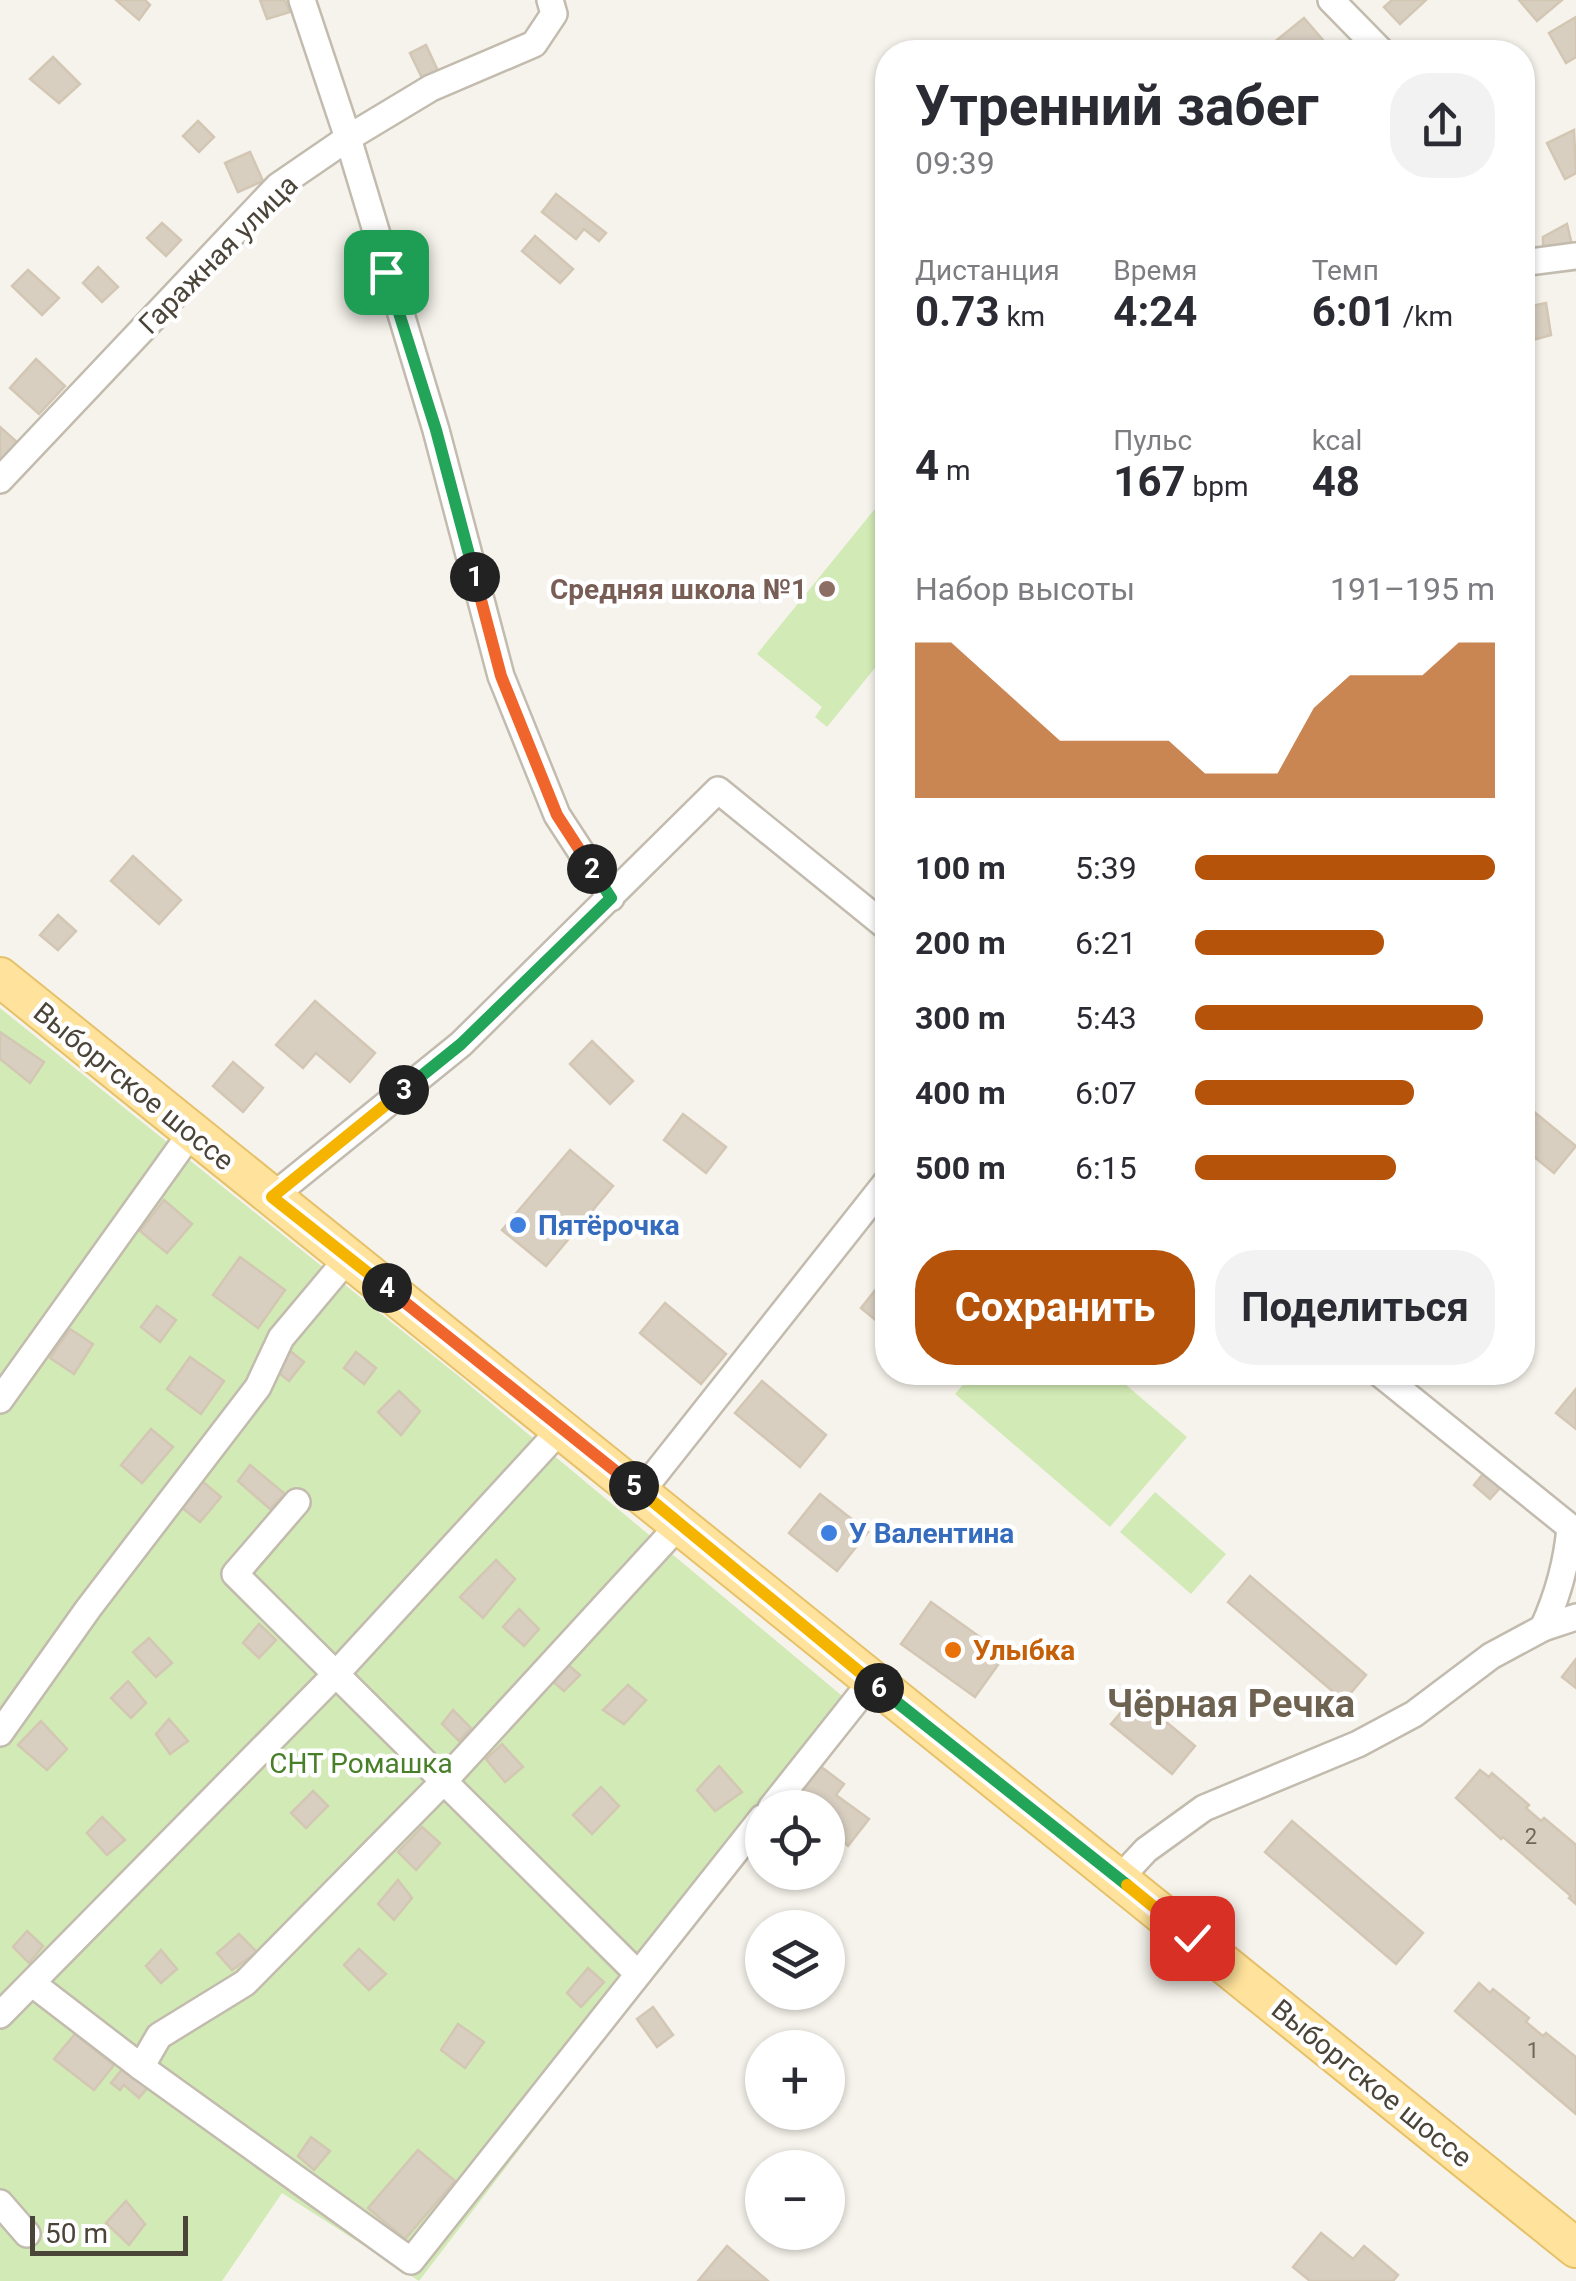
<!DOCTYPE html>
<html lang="ru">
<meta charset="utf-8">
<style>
body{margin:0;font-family:Roboto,sans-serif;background:#f2f2f3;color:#2b2b33;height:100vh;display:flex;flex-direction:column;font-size:38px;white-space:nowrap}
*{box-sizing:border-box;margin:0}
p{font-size:32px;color:#7c7c81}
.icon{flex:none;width:55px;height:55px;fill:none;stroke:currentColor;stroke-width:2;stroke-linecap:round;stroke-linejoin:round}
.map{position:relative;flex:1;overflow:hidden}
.panel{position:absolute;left:875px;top:40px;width:660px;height:1345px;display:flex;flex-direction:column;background:#fff;border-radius:40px;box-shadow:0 2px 8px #0004}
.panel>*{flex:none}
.tools{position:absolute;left:745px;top:1790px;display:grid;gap:20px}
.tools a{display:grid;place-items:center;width:100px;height:100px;border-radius:50%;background:#fff;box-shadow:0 2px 8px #0004;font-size:50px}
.scale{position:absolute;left:30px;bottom:25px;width:158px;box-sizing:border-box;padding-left:10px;border:5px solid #4b4439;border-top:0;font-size:28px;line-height:35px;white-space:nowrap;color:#4b4439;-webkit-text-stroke:8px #fff;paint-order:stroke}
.pin{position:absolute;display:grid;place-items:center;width:85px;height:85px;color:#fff;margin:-42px;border-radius:20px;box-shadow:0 5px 15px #0006}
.km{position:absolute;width:50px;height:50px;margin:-25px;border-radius:50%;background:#222;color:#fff;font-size:28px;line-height:50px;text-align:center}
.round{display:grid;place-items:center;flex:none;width:105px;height:105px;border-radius:40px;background:#f2f2f3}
.summary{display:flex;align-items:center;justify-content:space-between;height:170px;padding:0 40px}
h1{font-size:55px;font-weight:700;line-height:75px}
.figures{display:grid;grid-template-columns:repeat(3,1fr);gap:15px;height:170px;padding:10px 40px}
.figures div{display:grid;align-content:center}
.figures b{font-size:42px;font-weight:700}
.figures small{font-size:28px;font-weight:400}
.figures p{font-size:28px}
.chart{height:280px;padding:20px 40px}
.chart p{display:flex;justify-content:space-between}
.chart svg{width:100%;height:180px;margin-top:10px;fill:#b45309;opacity:.7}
.action{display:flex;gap:20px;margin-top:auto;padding:20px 40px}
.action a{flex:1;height:115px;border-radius:40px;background:#b45309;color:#fff;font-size:40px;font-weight:700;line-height:115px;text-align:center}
.action a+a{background:#f2f2f3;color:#2b2b33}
ul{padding:0 40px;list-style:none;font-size:32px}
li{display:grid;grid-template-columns:160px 120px 1fr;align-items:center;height:75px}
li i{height:25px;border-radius:12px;background:#b45309}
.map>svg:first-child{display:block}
.green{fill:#d2eab5}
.building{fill:#d8cfc1;stroke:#d3c7b4;stroke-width:2.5}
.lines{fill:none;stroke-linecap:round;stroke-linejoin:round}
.street-casing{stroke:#c2bbae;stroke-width:30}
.primary-casing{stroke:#e6c16a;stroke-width:42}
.street{stroke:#fff;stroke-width:25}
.primary{stroke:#ffe39c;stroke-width:38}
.split-1-casing{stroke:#fff;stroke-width:20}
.split-2-casing{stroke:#fff;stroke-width:20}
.split-3-casing{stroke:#fff;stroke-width:20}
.split-4-casing{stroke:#fff;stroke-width:20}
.split-5-casing{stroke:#fff;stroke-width:20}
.split-6-casing{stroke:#fff;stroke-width:20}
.split-7-casing{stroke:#fff;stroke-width:20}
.split-8-casing{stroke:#fff;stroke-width:20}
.split-1{stroke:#22a559;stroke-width:12}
.split-2{stroke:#f0652b;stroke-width:12}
.split-3{stroke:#22a559;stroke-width:12}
.split-4{stroke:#f5b400;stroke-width:12}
.split-5{stroke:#f0652b;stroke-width:12}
.split-6{stroke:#f5b400;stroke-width:12}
.split-7{stroke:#22a559;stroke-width:12}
.split-8{stroke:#f5b400;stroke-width:12}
.education-dot{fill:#8d6e63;stroke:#fff;stroke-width:4}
.shop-dot{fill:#3f7fe0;stroke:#fff;stroke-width:4}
.food-dot{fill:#e8710a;stroke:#fff;stroke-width:4}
.labels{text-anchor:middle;stroke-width:9;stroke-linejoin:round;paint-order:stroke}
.number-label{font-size:22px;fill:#6e675b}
.street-label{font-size:28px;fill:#4b4439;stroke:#fff}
.education-label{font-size:28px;font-weight:bold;fill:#785e54;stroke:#fff;text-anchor:end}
.shop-label{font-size:28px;font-weight:bold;fill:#366cbe;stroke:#fff;text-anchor:start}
.food-label{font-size:28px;font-weight:bold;fill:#c56008;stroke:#fff;text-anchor:start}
.park-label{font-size:28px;fill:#4a7f2a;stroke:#fff}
.district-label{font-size:38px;font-weight:bold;fill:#6e6250;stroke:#fff}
</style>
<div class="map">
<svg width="1576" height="2281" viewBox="0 0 1576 2281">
<rect width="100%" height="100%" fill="#f6f3ec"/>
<g class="green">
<path d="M887,494V653L827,727L815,717L822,707L757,654Z"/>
<path d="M0,1008L461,1378L853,1705L685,1933L419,2281L282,2193L222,2281H0Z"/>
<path d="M974,1372L1112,1373L1187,1437L1110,1527L955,1394Z"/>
<path d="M1155,1492L1226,1554L1191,1594L1120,1532Z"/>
</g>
<g class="building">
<path d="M116,0H145L150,5L139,20Z"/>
<path d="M260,0H285L290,12L267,19Z"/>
<path d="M1392,0H1426L1400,24L1384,7Z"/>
<path d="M1519,0H1562L1537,21Z"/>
<path d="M1576,17V57L1566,63L1549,33Z"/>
<path d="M1304,18L1323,40L1308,52H1262Z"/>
<path d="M426,45L440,75L424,82L410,53Z"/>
<path d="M53,57L80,84L59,103L30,79Z"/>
<path d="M198,121L214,137L199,152L183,136Z"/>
<path d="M1574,130L1576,173L1565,179L1547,143Z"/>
<path d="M250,152L263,181L238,192L225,163Z"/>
<path d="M556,194L606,233L599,241L584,229L576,239L542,212Z"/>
<path d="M162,223L181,240L166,256L147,238Z"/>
<path d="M1567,224L1572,245L1543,253V237Z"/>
<path d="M535,236L573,269L560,283L522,251Z"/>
<path d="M98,267L118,287L102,302L83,283Z"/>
<path d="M28,270L59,298L42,315L12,286Z"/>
<path d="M1546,303L1551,335L1522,343V308Z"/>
<path d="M36,359L65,386L39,414L10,388Z"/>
<path d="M0,427L17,442L2,459L0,456Z"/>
<path d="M133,856L181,900L159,924L111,881Z"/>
<path d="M58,915L76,931L58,950L40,935Z"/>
<path d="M315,1001L375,1053L350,1082L316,1053L303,1068L276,1045Z"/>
<path d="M0,1032L44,1062L30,1083L0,1059Z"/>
<path d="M592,1041L633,1081L610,1104L570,1064Z"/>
<path d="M233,1062L263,1088L243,1112L213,1086Z"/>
<path d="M1522,1102L1576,1146L1554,1173L1522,1147Z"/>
<path d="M683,1114L726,1147L706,1173L664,1140Z"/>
<path d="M570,1150L613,1186L546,1266L502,1230Z"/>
<path d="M164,1200L192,1224L167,1253L140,1231Z"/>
<path d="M240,1257L285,1290L258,1328L213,1295Z"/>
<path d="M884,1279L888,1282V1330L861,1308Z"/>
<path d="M665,1303L726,1354L701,1384L640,1333Z"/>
<path d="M157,1306L176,1320L160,1342L141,1327Z"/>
<path d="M70,1329L93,1344L74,1374L50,1358Z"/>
<path d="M289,1350L304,1362L289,1381L274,1369Z"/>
<path d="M356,1352L376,1368L364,1384L344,1368Z"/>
<path d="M190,1357L224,1381L201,1414L167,1389Z"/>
<path d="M762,1381L826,1435L800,1467L735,1413Z"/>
<path d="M1576,1389V1429L1556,1413Z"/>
<path d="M399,1391L420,1411L401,1435L378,1412Z"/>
<path d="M151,1429L173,1447L142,1483L121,1465Z"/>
<path d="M250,1465L285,1494L270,1509L238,1481Z"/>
<path d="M1483,1474L1500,1488L1490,1499L1474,1485Z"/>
<path d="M197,1477L221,1497L200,1522L176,1503Z"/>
<path d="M820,1494L868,1532L837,1571L789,1533Z"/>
<path d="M496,1560L515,1579L483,1618L460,1597Z"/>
<path d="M1250,1576L1366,1675L1344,1701L1228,1602Z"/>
<path d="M931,1602L1005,1655L975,1697L901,1644Z"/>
<path d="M519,1609L539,1629L524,1646L503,1627Z"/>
<path d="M259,1624L276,1640L259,1658L243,1643Z"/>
<path d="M149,1638L172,1663L156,1677L133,1652Z"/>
<path d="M1576,1659V1688L1562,1677Z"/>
<path d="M567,1664L580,1675L564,1691L551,1680Z"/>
<path d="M128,1681L146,1703L131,1718L111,1698Z"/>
<path d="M628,1685L646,1700L624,1724L603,1710Z"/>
<path d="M1135,1696L1195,1746L1172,1774L1111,1724Z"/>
<path d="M453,1710L471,1728L459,1741L442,1724Z"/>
<path d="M169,1719L188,1741L170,1754L156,1734Z"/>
<path d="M41,1721L67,1749L47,1770L18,1745Z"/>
<path d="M502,1744L523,1767L505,1782L486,1759Z"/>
<path d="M719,1766L742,1792L715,1811L697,1790Z"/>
<path d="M820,1766L844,1784L836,1795L869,1819L848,1846L828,1830V1808H798L792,1803Z"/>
<path d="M1480,1770L1489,1777L1492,1773L1529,1805L1526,1808L1541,1821L1544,1818L1576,1845V1904L1569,1898L1571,1896L1503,1837L1501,1839L1456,1798Z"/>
<path d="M601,1787L619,1806L592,1834L573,1815Z"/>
<path d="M313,1791L328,1806L306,1828L291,1813Z"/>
<path d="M102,1817L125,1840L107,1855L87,1833Z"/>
<path d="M1292,1821L1423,1933L1396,1964L1265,1852Z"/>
<path d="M422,1827L440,1843L416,1870L398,1852Z"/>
<path d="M398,1880L412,1898L394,1920L378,1904Z"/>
<path d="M27,1931L43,1946L29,1963L13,1947Z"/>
<path d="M239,1934L257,1952L232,1970L217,1953Z"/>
<path d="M359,1949L386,1974L369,1990L344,1965Z"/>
<path d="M161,1950L177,1969L161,1983L146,1966Z"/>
<path d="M588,1968L604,1982L581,2007L567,1993Z"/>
<path d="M1479,1983L1490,1993L1493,1989L1529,2018L1526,2022L1543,2036L1546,2033L1576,2057V2114L1455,2011Z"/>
<path d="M653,2007L673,2035L657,2047L637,2019Z"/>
<path d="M458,2024L484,2042L465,2068L441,2050Z"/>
<path d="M75,2034L114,2065L94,2090L54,2059Z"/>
<path d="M128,2062L153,2081L139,2098L124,2085L120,2090L111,2083Z"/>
<path d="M311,2137L330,2151L314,2170L298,2156Z"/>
<path d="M418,2150L455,2181L405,2239L368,2208Z"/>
<path d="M126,2201L145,2224L129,2245L106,2223Z"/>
<path d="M1321,2233L1353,2259L1364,2246L1398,2275L1393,2281H1310L1293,2267Z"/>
<path d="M727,2246L768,2281H698Z"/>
</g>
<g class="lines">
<g class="street-casing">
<g id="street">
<path d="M302,0L348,138L436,430L501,676L557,815L611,898"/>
<path d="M1331,0L1382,52"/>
<path d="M1522,263L1576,256"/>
<path d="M0,480L278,186L348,138L431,88L534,44L554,14L550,0"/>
<path d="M272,1197L461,1044L718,790L888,928"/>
<path d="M1378,1372L1570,1527C1567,1563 1558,1595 1543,1628"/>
<path d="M0,1400L191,1133"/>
<path d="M641,1492L888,1180"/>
<path d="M297,1502L235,1574L638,1974"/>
<path d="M0,1733L88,1609L258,1387L281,1338L348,1258"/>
<path d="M771,1808L871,1682"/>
<path d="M1119,1879L1146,1850L1204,1808L1358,1744L1414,1714L1491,1656L1543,1628L1576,1617"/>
<path d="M33,1984L141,2067L411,2261L762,1818"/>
<path d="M0,2015L335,1675L561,1429"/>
<path d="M141,2067L159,2036L245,1983L445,1780L680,1524"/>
<path d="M0,2203L27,2234"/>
</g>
</g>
<g class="primary-casing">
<path id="primary" d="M0,977L1576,2248"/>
</g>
<use href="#street" class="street"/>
<use href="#primary" class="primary"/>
</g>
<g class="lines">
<g class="split-1-casing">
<path id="split-1" d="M386,272L436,430L475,577"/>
</g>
<g class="split-2-casing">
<path id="split-2" d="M475,577L501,676L557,815L592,869"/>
</g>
<g class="split-3-casing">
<path id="split-3" d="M404,1090L461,1044L611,898L592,869"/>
</g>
<g class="split-4-casing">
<path id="split-4" d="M387,1288L272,1197L404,1090"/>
</g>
<g class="split-5-casing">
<path id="split-5" d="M387,1288L634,1486"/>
</g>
<g class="split-6-casing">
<path id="split-6" d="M634,1486L879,1688"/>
</g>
<g class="split-7-casing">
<path id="split-7" d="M879,1688L1127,1885"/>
</g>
<g class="split-8-casing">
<path id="split-8" d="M1127,1885L1192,1938"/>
</g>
<use href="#split-1" class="split-1"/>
<use href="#split-2" class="split-2"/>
<use href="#split-3" class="split-3"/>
<use href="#split-4" class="split-4"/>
<use href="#split-5" class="split-5"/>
<use href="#split-6" class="split-6"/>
<use href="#split-7" class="split-7"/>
<use href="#split-8" class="split-8"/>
</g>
<circle class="education-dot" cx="827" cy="589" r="10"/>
<g class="shop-dot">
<circle cx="518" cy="1225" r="10"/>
<circle cx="829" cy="1533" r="10"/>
</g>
<circle class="food-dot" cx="953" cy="1650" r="10"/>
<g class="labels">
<g class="number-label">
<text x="1531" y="1844">2</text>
<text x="1533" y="2058">1</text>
</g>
<g class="street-label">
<text transform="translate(218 254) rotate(-45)" y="10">Гаражная улица</text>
<text transform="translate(134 1086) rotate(39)" y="10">Выборгское шоссе</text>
<text transform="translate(1372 2083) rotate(39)" y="10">Выборгское шоссе</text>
</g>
<g class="education-label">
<text x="807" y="599">Средняя школа №1</text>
</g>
<g class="shop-label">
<text x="538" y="1235">Пятёрочка</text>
<text x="849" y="1543">У Валентина</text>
</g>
<g class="food-label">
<text x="973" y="1660">Улыбка</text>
</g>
<g class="park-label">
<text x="361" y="1773">СНТ Ромашка</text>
</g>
<g class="district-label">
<text x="1231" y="1717">Чёрная Речка</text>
</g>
</g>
</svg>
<div class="tools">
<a><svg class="icon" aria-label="locate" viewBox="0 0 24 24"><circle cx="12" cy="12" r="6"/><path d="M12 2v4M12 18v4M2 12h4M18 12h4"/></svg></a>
<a><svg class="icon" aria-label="layers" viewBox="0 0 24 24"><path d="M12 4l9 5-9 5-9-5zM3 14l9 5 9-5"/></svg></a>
<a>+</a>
<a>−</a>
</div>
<div class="scale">50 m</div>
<div class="pin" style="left:386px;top:272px;background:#1e9e55"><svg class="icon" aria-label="arrive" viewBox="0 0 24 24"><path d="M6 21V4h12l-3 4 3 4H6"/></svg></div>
<div class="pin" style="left:1192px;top:1938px;background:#d93025"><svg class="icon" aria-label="check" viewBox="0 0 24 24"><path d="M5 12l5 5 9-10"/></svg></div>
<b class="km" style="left:475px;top:577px">1</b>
<b class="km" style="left:592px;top:869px">2</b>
<b class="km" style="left:404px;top:1090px">3</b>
<b class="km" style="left:387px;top:1288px">4</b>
<b class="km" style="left:634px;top:1486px">5</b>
<b class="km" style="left:879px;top:1688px">6</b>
<section class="panel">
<div class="summary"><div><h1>Утренний забег</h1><p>09:39</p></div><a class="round"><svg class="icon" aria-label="share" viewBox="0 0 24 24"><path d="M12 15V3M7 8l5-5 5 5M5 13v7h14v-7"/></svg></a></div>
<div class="figures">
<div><p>Дистанция</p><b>0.73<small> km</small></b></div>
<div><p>Время</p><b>4:24</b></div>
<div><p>Темп</p><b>6:01<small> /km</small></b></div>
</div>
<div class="figures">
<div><b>4<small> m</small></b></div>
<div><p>Пульс</p><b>167<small> bpm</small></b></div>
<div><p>kcal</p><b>48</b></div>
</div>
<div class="chart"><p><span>Набор высоты</span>191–195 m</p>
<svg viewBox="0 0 160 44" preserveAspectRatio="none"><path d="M0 44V6L10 6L20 14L30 22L40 30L50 30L60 30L70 30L80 38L90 38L100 38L110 22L120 14L130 14L140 14L150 6L160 6V44z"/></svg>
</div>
<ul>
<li><b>100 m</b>5:39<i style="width:100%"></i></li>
<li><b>200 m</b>6:21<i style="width:63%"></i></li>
<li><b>300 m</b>5:43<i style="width:96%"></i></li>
<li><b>400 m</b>6:07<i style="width:73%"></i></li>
<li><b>500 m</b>6:15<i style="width:67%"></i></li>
</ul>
<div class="action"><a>Сохранить</a><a>Поделиться</a></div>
</section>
</div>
